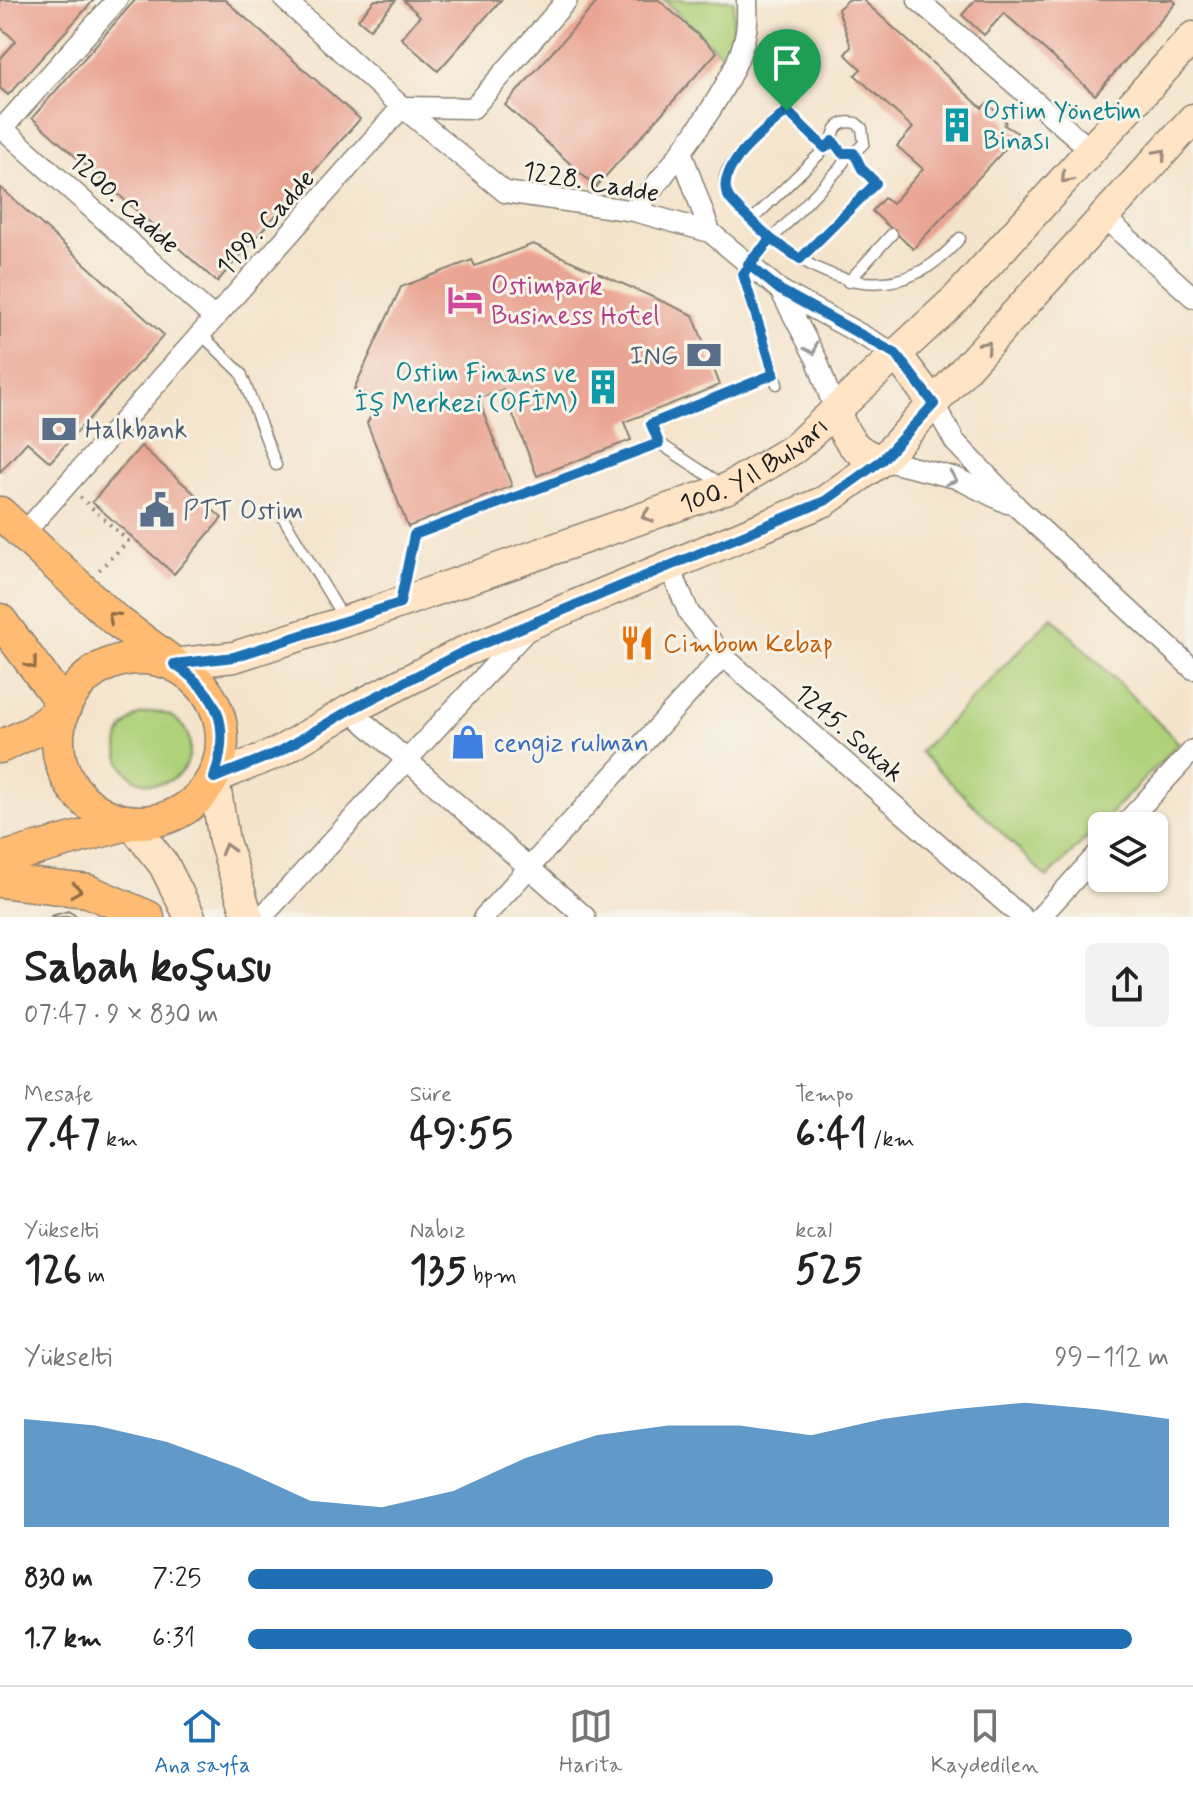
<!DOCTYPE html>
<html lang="tr">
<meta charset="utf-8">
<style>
body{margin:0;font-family:Mynerve,sans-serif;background:#f2f2f2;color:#222;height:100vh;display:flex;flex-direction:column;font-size:30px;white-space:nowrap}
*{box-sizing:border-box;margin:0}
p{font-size:26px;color:#767676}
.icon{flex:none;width:44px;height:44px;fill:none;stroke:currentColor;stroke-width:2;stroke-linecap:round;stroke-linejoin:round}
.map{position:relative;height:917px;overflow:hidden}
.side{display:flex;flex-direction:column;background:#fff;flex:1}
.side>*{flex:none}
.controls{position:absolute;left:1088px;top:812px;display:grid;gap:16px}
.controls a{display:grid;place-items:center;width:80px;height:80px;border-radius:12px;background:#fff;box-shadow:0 2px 6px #0004;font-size:40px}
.pin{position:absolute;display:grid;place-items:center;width:68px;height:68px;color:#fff;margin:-82px -34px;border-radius:50% 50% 50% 0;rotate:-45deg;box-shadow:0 0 8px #0007}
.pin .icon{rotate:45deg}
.round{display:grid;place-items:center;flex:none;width:84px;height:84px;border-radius:12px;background:#f2f2f2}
.summary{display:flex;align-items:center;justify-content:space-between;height:136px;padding:0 24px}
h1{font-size:44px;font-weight:700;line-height:60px}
.metrics{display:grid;grid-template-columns:repeat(3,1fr);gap:12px;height:136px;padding:8px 24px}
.metrics div{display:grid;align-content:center}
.metrics b{font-size:40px;font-weight:700}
.metrics small{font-size:22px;font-weight:400}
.metrics p{font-size:22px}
.chart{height:224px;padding:16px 24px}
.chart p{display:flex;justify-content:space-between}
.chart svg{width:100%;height:144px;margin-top:8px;fill:#1f6fb2;opacity:.7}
ul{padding:0 24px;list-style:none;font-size:26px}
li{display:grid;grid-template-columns:128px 96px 1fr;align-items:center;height:60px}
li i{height:20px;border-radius:10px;background:#1f6fb2}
.tabs{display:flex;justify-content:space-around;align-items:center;height:112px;border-top:2px solid #e0e0e0;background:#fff;font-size:22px;color:#767676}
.tabs a{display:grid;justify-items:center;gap:4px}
.tabs .active{color:#1f6fb2}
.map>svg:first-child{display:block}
.green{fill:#afd17a;stroke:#66764b;stroke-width:2}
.building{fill:#eaa493}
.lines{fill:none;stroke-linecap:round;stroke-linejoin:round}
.lane-casing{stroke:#888074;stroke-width:13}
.street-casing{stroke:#888074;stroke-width:23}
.secondary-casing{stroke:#888074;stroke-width:33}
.primary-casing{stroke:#888074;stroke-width:35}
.path{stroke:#888074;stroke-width:4;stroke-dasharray:2 6;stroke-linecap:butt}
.lane{stroke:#fff;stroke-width:10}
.street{stroke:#fff;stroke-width:20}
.secondary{stroke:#ffe4c6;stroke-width:30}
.primary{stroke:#ffbb71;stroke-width:32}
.oneway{stroke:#998a7a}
.oneway2{stroke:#999}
.oneway3{stroke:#8e6c46}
.route-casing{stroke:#fff;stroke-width:16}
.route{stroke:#1f6fb2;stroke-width:10}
.labels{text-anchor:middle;stroke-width:6;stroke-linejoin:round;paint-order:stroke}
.culture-label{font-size:26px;fill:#0d838f;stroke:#f7f3e8;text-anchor:start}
.street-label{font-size:26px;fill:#1c1c1c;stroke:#f7f3e8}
.hotel-label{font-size:26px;fill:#b23c85;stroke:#f7f3e8;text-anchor:start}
.service-label{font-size:26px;fill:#4e5e75;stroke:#f7f3e8;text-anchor:start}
.food-label{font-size:26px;fill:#c56008;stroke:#f7f3e8;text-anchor:start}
.shop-label{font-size:26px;fill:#366cbe;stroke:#f7f3e8;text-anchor:start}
</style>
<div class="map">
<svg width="1193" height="917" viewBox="0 0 1193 917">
<rect width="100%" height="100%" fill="#f7f3e8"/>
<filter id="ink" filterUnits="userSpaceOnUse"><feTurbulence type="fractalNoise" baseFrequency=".0125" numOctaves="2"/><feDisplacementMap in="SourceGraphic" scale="16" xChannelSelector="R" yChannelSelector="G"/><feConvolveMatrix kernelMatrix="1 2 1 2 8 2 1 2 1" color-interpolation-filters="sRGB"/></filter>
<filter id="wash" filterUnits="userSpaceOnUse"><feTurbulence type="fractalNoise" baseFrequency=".006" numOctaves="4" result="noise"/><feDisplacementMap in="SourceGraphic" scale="32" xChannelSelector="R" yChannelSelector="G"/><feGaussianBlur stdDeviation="1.8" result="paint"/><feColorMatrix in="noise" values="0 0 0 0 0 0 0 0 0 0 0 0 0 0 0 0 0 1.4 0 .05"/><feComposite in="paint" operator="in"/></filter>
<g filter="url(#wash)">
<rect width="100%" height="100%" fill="#f4e4cc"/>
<g class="green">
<path d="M664,0H734L732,37L722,55Z"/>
<path d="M1052,617L1179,743L1047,878L920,752Z"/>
<circle cx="154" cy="748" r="36"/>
</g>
<g id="blocks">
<g class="building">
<path d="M0,0H94L8,95L0,88V59L16,41L0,27Z"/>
<path d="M135,0H225L360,119L217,282L32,118Z"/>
<path d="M375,0H396L370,29L358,19Z"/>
<path d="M403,0H501L438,71L401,38L420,16Z"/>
<path d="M599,0H659L717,52L596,187L505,105Z"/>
<path d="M848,0H863L982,108L987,103L1006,122L1004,125L1019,134L913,249L872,211L884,198L892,204L923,169L897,146L913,128L855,75L861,69L845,54L851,47L838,9Z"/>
<path d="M975,0H1173L1176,3L1095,95L1004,13L984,35L962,15Z"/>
<path d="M0,187L164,335L50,462L27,442L0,472Z"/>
<path d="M533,244L693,315L720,385L624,422L631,440L537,476L503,389L478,399L512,486L408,527L367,423L379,401L354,389L401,287L472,260L475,266Z"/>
<path d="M141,446L222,518L174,574L92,502Z"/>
<path d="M68,911L78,917H51V916Z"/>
</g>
</g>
</g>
<g filter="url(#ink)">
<use href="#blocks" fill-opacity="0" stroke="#888074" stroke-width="2"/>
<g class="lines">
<g class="lane-casing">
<g id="lane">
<path d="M825,148L787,111C773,124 728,159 725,177C722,197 741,209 753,221C814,281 896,315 960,238"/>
<path d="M752,220L833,141C833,126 842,120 856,123L862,128L864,143L854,153H842L833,141"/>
<path d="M800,259L876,183L862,169L854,153"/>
<path d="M848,282L892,234"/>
<path d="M201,334L241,373L276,465"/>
<path d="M777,384L743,274L748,264L839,169L849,154"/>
<path d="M284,519L344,619"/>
<path d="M401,597L414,535L659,443L723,485"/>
</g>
</g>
<g class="street-casing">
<g id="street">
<path d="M285,0L402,107L505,192L634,211L710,232L780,290L896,354"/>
<path d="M918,0L1091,150"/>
<path d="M0,126L214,318"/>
<path d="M0,131L117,0"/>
<path d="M682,154L710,232"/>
<path d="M634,211C668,171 739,83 746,31C748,21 747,10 747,0"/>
<path d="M1104,217L1193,297"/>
<path d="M780,290L817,360L835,411"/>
<path d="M934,404L955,442L1018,508L1193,669"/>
<path d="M882,460L956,478L1007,503"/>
<path d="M24,533L402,107L473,108L567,0"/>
<path d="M669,566L689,613L723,656L1022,917"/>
<path d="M350,710L585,917"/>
<path d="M1123,826L1193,750"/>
<path d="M262,917L528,629"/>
<path d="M484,917L723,656"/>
<path d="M1040,917L1102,849"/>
</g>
</g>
<g class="secondary-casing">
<g id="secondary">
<path d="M896,354L934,404"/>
<path d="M835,411C845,437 854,454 882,460"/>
<path id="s1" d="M174,664L234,657L368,614L728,488L795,448L958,297L1193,37"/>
<path d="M131,823L164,865L190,917"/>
<path d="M248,917L224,841L214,778L279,752L350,710L463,652L825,501L882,460L1193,119"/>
</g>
</g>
<g class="primary-casing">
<g id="primary">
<path d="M0,513L114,619L172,662"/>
<path d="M0,620L65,707"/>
<circle cx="140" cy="740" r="82"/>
<path d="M0,747L34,731L65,707"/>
<path d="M0,859L131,823"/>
<path d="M0,881L88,891L148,917"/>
</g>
</g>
<g class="path">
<path d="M653,429L651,424L761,380"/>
<path d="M80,497L128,541L98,571"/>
</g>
<use href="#lane" class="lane"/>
<use href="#street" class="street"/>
<use href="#secondary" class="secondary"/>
<use href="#primary" class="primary"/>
</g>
<defs><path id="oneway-chevron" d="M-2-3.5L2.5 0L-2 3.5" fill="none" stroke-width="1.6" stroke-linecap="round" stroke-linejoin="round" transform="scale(2)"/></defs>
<g class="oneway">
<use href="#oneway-chevron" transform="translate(1161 154) rotate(-48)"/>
<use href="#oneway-chevron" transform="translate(1066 178) rotate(132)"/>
<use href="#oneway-chevron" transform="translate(986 346) rotate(-48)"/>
<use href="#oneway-chevron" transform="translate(647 516) rotate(161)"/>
<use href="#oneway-chevron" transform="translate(227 849) rotate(-106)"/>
</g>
<g class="oneway2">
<use href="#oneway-chevron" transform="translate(812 349) rotate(65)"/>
<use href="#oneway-chevron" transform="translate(952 479) rotate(18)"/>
</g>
<g class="oneway3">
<use href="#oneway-chevron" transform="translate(113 617) rotate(-139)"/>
<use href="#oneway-chevron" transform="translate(32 664) rotate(53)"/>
<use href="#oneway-chevron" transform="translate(76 890) rotate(9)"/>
</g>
</g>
<g class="lines" filter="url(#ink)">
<g class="route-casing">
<path id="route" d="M787,111C768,129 709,170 730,199C741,213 758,226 771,239L743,274L774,374L651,424L659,443L414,535L400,603L234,657L174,664C220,695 231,726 214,778L279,752L350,710L463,652L825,501L882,460L934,404L896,354L780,290L748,264L771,239L800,259L876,183L862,169L854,153H842L833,141L825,148L787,111"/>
</g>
<use href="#route" class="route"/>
</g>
<defs>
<g id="building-bare" transform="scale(2.76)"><path d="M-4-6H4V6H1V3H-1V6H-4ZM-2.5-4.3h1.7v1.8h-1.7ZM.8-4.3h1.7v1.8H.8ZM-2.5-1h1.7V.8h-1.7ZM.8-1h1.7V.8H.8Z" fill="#0f9aa8" stroke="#f7f3e8" stroke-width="2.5" paint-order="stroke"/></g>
<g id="hotel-bare" transform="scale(2.76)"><path d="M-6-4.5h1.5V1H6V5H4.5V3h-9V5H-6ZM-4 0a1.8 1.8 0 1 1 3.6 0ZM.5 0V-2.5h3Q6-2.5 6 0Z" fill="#d1479c" stroke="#f7f3e8" stroke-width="2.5" paint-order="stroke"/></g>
<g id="bank-bare" transform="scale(2.76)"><path d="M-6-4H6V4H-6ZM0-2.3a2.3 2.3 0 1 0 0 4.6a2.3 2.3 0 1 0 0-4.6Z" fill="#5c6f8a" stroke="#f7f3e8" stroke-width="2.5" paint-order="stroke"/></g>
<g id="civic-bare" transform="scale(2.76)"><path d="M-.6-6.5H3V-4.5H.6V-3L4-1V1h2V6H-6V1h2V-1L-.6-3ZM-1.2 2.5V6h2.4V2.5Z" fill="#5c6f8a" stroke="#f7f3e8" stroke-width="2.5" paint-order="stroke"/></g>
<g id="restaurant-bare" transform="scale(2.76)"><path d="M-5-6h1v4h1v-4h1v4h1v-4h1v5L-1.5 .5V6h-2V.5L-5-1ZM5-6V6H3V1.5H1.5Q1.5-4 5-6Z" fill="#e8710a" stroke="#f7f3e8" stroke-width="2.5" paint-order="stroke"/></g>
<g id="shop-bare" transform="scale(2.76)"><path d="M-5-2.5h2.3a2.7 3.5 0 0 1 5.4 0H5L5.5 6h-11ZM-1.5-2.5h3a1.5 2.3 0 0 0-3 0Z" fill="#3f7fe0" stroke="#f7f3e8" stroke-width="2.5" paint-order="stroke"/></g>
</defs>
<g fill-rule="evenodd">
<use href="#building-bare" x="957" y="125"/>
<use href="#hotel-bare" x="465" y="300"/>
<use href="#bank-bare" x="704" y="355"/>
<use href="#building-bare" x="603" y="387"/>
<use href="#bank-bare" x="59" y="429"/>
<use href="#civic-bare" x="157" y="510"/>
<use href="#restaurant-bare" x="637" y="643"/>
<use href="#shop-bare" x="468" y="742"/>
</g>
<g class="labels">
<g class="culture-label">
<text x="983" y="119">Ostim Yönetim<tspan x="983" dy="30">Binası</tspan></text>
<text x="577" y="381" text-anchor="end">Ostim Finans ve<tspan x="577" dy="30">İş Merkezi (OFİM)</tspan></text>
</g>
<g class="street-label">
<text transform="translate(591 181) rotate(10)" y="9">1228. Cadde</text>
<text transform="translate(125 202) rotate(42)" y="9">1200. Cadde</text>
<text transform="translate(265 222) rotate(-48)" y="9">1199. Cadde</text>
<text dy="9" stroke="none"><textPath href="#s1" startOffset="616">100. Yıl Bulvarı</textPath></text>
<text transform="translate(850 732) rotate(41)" y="9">1245. Sokak</text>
</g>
<g class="hotel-label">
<text x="491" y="294">Ostimpark<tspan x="491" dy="30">Business Hotel</tspan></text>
</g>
<g class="service-label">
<text x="678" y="364" text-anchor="end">ING</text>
<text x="85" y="438">Halkbank</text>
<text x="183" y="519">PTT Ostim</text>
</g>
<g class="food-label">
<text x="663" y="652">Cimbom Kebap</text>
</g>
<g class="shop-label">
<text x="494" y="751">cengiz rulman</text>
</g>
</g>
</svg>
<div class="controls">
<a><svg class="icon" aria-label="layers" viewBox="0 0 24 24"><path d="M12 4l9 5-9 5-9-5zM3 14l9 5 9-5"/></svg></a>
</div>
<div class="pin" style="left:787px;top:111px;background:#1e9e55"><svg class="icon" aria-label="arrive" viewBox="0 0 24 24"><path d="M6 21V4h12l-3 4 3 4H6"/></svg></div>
</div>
<section class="side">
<div class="summary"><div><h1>Sabah koşusu</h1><p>07:47 · 9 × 830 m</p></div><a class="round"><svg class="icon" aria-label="share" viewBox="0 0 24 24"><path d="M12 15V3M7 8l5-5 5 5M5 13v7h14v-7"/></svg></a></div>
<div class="metrics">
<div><p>Mesafe</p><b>7.47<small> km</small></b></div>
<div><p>Süre</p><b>49:55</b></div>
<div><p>Tempo</p><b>6:41<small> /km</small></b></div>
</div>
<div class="metrics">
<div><p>Yükselti</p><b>126<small> m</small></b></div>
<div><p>Nabız</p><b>135<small> bpm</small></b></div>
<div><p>kcal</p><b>525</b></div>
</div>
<div class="chart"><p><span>Yükselti</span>99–112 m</p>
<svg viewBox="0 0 160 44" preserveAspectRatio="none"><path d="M0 44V11L10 13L20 18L30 26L40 36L50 38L60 33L70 23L80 16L90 13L100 13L110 16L120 11L130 8L140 6L150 8L160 11V44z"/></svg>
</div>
<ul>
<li><b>830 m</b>7:25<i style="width:57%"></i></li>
<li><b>1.7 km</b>6:31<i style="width:96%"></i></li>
</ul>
</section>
<nav class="tabs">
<a class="active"><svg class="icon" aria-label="home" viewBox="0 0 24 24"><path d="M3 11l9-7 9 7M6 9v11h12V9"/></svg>Ana sayfa</a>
<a><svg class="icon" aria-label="map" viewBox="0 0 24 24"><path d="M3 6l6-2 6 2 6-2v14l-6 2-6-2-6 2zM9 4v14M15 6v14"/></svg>Harita</a>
<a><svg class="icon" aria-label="saved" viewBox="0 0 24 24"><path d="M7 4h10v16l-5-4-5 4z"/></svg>Kaydedilen</a>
</nav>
